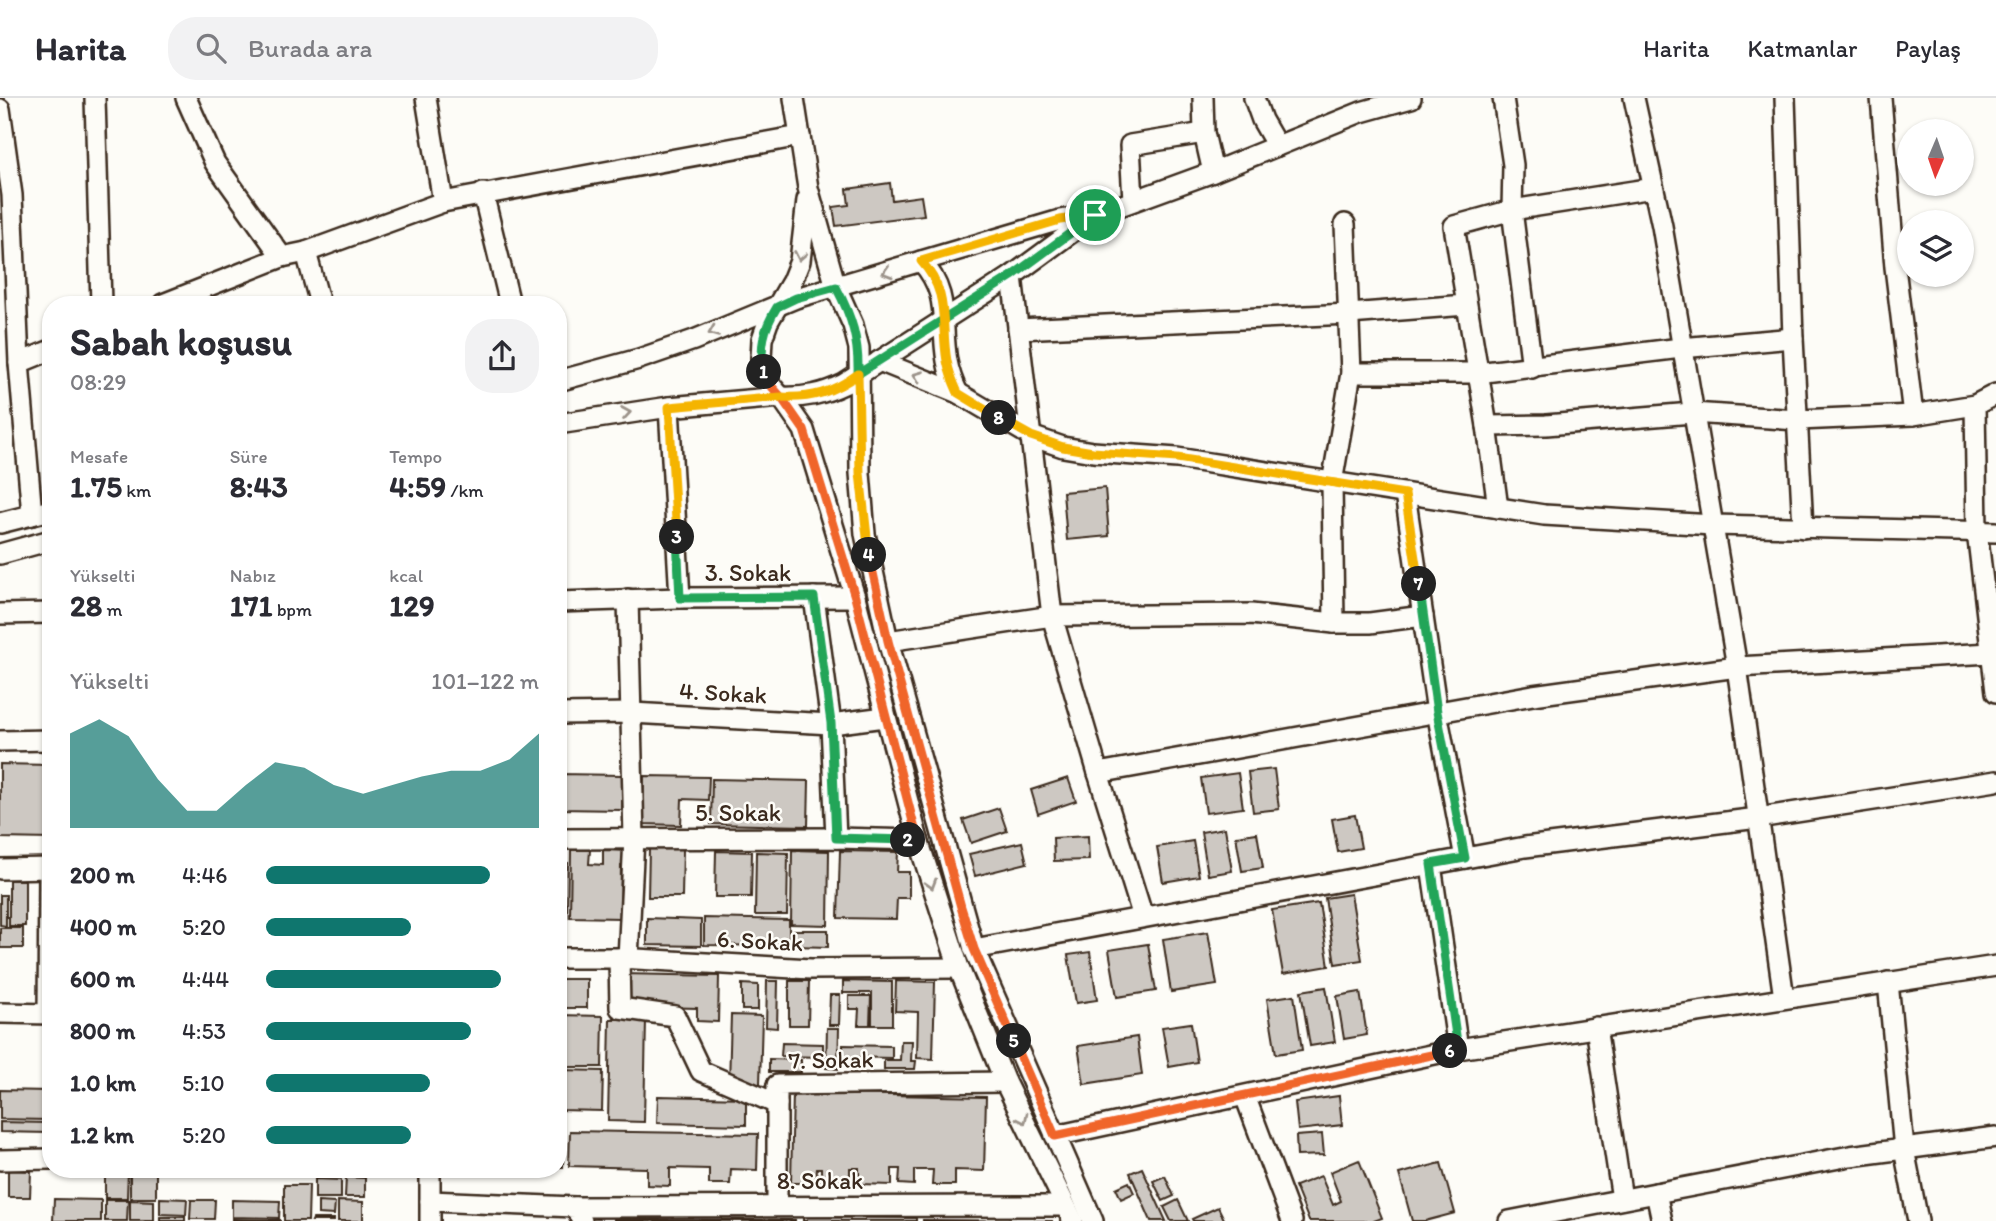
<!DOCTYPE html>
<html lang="tr">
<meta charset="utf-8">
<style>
body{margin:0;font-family:Itim,sans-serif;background:#f2f2f3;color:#2b2b33;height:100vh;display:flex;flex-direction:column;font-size:26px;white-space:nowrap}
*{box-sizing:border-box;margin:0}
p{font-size:23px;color:#7c7c81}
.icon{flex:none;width:38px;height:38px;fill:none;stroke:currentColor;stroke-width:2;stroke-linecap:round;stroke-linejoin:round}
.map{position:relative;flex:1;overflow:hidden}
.details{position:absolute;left:42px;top:198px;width:525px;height:882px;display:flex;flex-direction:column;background:#fff;border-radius:28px;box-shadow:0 2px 5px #0004}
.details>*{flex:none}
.needle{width:46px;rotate:182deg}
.fabs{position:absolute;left:1897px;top:21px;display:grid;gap:14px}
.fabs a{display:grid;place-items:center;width:77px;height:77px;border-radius:50%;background:#fff;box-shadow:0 2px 5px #0004;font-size:35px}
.pin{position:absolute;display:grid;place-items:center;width:60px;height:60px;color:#fff;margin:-30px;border:4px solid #fff;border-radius:50%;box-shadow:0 2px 7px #0007}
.km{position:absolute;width:35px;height:35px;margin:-18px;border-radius:50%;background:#222;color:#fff;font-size:19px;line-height:35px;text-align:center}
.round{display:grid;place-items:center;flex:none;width:74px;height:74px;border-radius:28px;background:#f2f2f3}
.summary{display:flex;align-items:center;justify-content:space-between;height:119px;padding:0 28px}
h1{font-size:38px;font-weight:800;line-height:52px}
.metrics{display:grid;grid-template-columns:repeat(3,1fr);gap:10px;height:119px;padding:7px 28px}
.metrics div{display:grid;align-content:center}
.metrics b{font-size:30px;font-weight:800}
.metrics small{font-size:19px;font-weight:400}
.metrics p{font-size:19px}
.chart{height:196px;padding:14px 28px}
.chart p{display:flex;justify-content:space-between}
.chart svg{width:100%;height:126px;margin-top:7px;fill:#0f766e;opacity:.7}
ul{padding:0 28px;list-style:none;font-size:23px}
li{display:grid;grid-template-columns:112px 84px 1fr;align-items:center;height:52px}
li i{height:18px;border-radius:9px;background:#0f766e}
header{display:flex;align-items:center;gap:42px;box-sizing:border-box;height:98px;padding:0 35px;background:#fff;border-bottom:2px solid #e1e1e2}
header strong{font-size:33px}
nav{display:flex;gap:38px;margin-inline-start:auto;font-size:24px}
.search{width:490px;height:63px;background:#f2f2f3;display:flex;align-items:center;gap:18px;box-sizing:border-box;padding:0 24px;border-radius:28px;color:#7c7c81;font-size:26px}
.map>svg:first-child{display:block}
.building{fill:#cdc8c2;stroke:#3b2a1e;stroke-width:2}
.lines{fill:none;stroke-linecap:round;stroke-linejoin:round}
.minor-casing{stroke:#3b2a1e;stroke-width:24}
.minor{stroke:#fdfcf7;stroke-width:19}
.oneway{stroke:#9c938a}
.split-1-casing{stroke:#fff;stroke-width:14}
.split-2-casing{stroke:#fff;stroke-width:14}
.split-3-casing{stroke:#fff;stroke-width:14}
.split-4-casing{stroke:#fff;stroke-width:14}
.split-5-casing{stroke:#fff;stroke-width:14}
.split-6-casing{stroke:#fff;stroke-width:14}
.split-7-casing{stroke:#fff;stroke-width:14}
.split-8-casing{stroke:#fff;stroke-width:14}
.split-9-casing{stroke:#fff;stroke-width:14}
.split-1{stroke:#22a559;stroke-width:9}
.split-2{stroke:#f0652b;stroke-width:9}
.split-3{stroke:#22a559;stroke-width:9}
.split-4{stroke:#f5b400;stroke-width:9}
.split-5{stroke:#f0652b;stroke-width:9}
.split-6{stroke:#f0652b;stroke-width:9}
.split-7{stroke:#22a559;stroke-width:9}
.split-8{stroke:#f5b400;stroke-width:9}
.split-9{stroke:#f5b400;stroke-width:9}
.labels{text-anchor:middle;stroke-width:5;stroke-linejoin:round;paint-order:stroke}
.street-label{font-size:24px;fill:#3b2a1e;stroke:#fdfcf7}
</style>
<header>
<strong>Harita</strong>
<div class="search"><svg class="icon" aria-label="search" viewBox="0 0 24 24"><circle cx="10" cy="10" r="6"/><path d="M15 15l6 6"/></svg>Burada ara</div>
<nav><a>Harita</a><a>Katmanlar</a><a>Paylaş</a></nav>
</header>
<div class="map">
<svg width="1996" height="1123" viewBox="0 0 1996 1123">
<rect width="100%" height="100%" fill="#fdfcf7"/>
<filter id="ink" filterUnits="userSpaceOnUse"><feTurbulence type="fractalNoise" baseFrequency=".0143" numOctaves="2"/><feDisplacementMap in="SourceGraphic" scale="14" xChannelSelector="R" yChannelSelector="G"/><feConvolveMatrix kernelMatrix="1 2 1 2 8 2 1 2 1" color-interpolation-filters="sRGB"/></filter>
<g filter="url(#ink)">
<g class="building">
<path d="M890,85L892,102L921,98L924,117L836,128L833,109L849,107L847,91Z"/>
<path d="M1105,390L1109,438L1067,442L1063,394Z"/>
<path d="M0,666L51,667V741L0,740Z"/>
<path d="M1274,671L1279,711L1253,714L1248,674Z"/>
<path d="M1238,675L1243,710L1206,715L1201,680Z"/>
<path d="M558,676L622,677V712L558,711Z"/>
<path d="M644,678L709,679L708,702L682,701L681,727L643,726Z"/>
<path d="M1068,680L1076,703L1038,716L1031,692Z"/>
<path d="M712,681L809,683L808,728L711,726Z"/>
<path d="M999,710L1007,733L971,745L963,722Z"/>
<path d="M1355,717L1361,750L1338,754L1332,721Z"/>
<path d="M1225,730L1232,773L1208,777L1201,734Z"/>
<path d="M1257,735L1263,770L1242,773L1236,738Z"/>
<path d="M1088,738L1089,762L1054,763L1053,740Z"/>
<path d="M1193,743L1199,778L1163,784L1157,749Z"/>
<path d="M1022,744L1027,765L975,778L969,756Z"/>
<path d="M649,751H683L682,799H648Z"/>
<path d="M571,752H590L589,766L603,767V752L628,753L627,768H621L620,820L570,819Z"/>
<path d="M792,752L829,753L828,827L791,826Z"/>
<path d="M716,753L752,754L751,799H715Z"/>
<path d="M840,753L898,754L897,774H909V800H897L896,821L838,820Z"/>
<path d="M756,754L788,755L787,817H755Z"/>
<path d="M558,765H568L567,819H558Z"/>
<rect x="9" y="782" width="16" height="46"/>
<path d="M1351,796L1362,862L1335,866L1325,800Z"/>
<path d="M0,797H6V828L0,827Z"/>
<path d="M1319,805L1329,868L1283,876L1272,812Z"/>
<path d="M647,820L701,822V848L647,847Z"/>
<path d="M704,820L789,822V848L704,847Z"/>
<rect x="0" y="830" width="23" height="20"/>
<path d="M793,832H828V849L793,848Z"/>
<path d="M1208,834L1217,887L1171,894L1163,841Z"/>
<path d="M1148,846L1156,893L1117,899L1109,852Z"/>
<path d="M1090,854L1097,902L1076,905L1068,857Z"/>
<path d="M623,876L719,878L718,924L697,923V910L623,908Z"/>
<rect x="558" y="881" width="29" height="29"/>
<path d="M767,883H778L777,930L766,929Z"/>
<path d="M789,883H809L808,927H789Z"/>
<path d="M843,883L892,884V927H872V895H843Z"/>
<path d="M896,883L935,884L933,961L917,960L918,914L895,913Z"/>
<path d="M742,886L758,887V912H742Z"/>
<path d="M1326,889L1335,944L1310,948L1301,893Z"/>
<path d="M1360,894L1367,937L1344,941L1337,898Z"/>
<path d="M830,897H840L839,927H829Z"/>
<path d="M1294,897L1302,952L1276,956L1267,901Z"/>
<path d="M849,898H871L870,927H858L859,911H849Z"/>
<path d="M558,917L603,918L602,969H558Z"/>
<path d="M731,917L762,918L760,986H729Z"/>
<path d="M610,921H646L644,1024L608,1023Z"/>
<path d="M1191,925L1197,964L1169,969L1162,929Z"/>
<path d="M827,930H839L838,971L826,970Z"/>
<path d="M1137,939L1142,977L1084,986L1078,948Z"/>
<path d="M901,943H912L911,963H916L915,971H884V962H900Z"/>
<path d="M782,945L823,946V959L781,958Z"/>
<path d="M843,947L892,948V960L843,959Z"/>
<path d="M769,961L801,962V974H769Z"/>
<path d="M561,972L603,973L602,1013L560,1012Z"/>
<path d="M0,992L48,993L47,1022L0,1021Z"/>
<path d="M793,995L986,999L984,1073L955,1072V1087H932L933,1072H914V1087L899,1086L900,1071H892V1087L859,1086V1070H850V1086L821,1085V1070H817L816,1085H791Z"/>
<path d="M658,998L746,1000V1027L657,1025Z"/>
<path d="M1339,998L1342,1027L1298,1032L1295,1004Z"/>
<path d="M0,1024L48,1025V1035L0,1034Z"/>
<path d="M570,1033L758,1036L757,1072L731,1071L730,1086H709V1071L670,1070V1088L647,1087V1070L569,1068Z"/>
<path d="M558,1034L564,1035L563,1069H558Z"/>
<path d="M1322,1036L1324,1057L1297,1058L1296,1038Z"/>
<path d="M1359,1062L1382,1120L1374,1123H1309L1295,1088L1321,1078L1333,1107L1341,1103L1330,1074Z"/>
<path d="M1441,1065L1455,1115L1425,1123H1412L1399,1076Z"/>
<path d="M1142,1070L1166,1123H1151L1130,1075Z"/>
<path d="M105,1071H128L127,1100H105Z"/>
<rect x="130" y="1071" width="26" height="29"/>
<path d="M8,1072L31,1073L30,1099H8Z"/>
<path d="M1165,1078L1174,1098L1163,1103L1153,1083Z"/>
<path d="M346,1079L365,1080V1099H345Z"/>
<path d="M315,1081L341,1082V1100H315Z"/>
<path d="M1129,1084L1134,1095L1121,1101L1116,1090Z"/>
<path d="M284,1087H309L308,1123H284Z"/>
<path d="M160,1100L187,1101L186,1117L160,1116Z"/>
<path d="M54,1101L101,1102V1123H53Z"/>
<path d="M105,1102H128L127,1123H105Z"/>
<path d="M130,1102L154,1103V1123H130Z"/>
<path d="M191,1102H215L214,1121H190Z"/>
<path d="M232,1102L280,1103L279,1120L232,1119Z"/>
<path d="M1178,1102L1188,1123H1171L1164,1109Z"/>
<path d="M338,1103L363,1104V1123H338Z"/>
<path d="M318,1104L335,1105L334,1117L318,1116Z"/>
<path d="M1218,1109L1225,1123H1193L1192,1121Z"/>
<rect x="160" y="1119" width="25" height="4"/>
<path d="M803,1119L916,1120V1123H803Z"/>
<path d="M232,1121L280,1122V1123H232Z"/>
<path d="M313,1121H334V1123H312Z"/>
<path d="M614,1121L795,1122V1123H614Z"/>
<path d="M923,1122L1053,1123H923Z"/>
</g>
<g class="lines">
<g class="minor-casing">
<g id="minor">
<path d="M95,0L101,206"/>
<path d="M186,0L215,65L282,159"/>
<path d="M426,0L443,104"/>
<path d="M794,0L808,90L836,189L853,227L859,250L860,375L865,436L888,543L974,851L1093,1123"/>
<path d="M1203,0L1204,35L1213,74"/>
<path d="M1254,0L1262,22L1277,48"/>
<path d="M1503,0L1513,67L1512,112L1532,270"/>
<path d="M1634,0L1662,128L1737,569L1784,900"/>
<path d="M1785,0L1793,240L1803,430"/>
<path d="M1881,0L1895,169L1913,317"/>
<path d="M0,11L12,97L19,265L32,417"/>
<path d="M483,95L510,206"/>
<path d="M807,102L800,163L792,183L768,224L762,241L761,260L766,282L781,299L804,332L855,499L918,742L959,870L1005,984L1073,1123"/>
<path d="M1133,103L1130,47L1204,35"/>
<path d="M306,154L320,206"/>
<path d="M921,163C951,196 940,224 947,263C949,274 953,285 958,295"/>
<path d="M1012,178L1052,518L1098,675L1143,819"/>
<path d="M163,206L282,159L306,154L443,104L800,38"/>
<path d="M1018,231L1349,216L1466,207"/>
<path d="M879,263L958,295L1031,338L1063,349L1093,354L1177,360L1544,417L1713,427L1996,434"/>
<path d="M19,265L51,252"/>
<path d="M1351,275H1477L1681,250L1793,240"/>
<path d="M558,283L639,261L694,242L796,200L1060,122L1095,117L1213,74L1361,14L1411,0"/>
<path d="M1975,307L1977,433L1996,594"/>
<path d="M669,309L680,500"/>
<path d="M558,326L669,309L781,299C805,300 823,296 844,286L1012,178L1091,120"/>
<path d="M1487,328L1546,327L1692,315L1798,322L1913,317L1975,307L1996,296"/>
<path d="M1405,396L1437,614L1465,760"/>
<path d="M1498,410L1487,328L1454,128L1512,112L1653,90"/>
<path d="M0,425L51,412"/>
<path d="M0,456L51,442"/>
<path d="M814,499L831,626L836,740"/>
<path d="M628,501L634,740L628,861"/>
<path d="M558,504L680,500L855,499"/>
<path d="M0,516L51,515"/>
<path d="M1334,525L1332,385L1351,275L1345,126"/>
<path d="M888,543L1052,518L1251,516L1334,525H1370L1423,518"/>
<path d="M558,616L632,615L831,626L885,619"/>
<path d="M0,643L51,642"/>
<path d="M1098,675L1533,597L1737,569L1991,555"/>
<path d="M558,741L836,740L918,742"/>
<path d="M1431,767L1458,951"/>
<path d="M0,771L51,770"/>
<path d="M974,851L1525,749L1758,720L1996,683"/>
<path d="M558,860H619L811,871L959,870"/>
<path d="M619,860L620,910L675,918L701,973L777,1006"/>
<path d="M1888,884L1904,1051L1918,1123"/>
<path d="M0,915L51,916"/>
<path d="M48,916L49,770"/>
<path d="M1596,929L1622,1101"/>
<path d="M1245,998L1292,1123"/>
<path d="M1055,1038L1458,951L1996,868"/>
<path d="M0,1062L51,1061"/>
<path d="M430,1071V1123"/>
<path d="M1656,1095L1662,1123"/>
<path d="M430,1103L575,1109L582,1123"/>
<path d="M777,1107V987L1005,984"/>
<path d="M575,1109L1065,1108"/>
<path d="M1509,1123L1850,1058L1996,1039"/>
</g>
</g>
<use href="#minor" class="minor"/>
</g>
<defs><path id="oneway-chevron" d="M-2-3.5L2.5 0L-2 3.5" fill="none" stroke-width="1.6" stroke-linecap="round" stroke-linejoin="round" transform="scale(1.75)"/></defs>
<g class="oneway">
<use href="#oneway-chevron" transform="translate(800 158) rotate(101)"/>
<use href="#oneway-chevron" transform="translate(887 174) rotate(163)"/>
<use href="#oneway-chevron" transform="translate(713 234) rotate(158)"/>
<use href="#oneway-chevron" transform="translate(918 278) rotate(-159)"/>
<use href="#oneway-chevron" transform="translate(626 315) rotate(-9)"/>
<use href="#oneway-chevron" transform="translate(931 786) rotate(73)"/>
<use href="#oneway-chevron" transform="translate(1023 1021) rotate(64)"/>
</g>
</g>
<g class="lines" filter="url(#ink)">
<g class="split-1-casing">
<path id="split-1" d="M764,274C759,249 764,230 777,209L796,200L836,189C852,219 859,242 858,276L1012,178L1095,117"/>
</g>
<g class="split-2-casing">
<path id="split-2" d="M764,274L766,282L781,299L804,332L855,499L918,743L908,742"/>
</g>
<g class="split-3-casing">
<path id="split-3" d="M677,439L680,500L814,499L831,625L836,740L908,742"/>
</g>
<g class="split-4-casing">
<path id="split-4" d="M677,439L669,309L781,299C811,301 834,294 858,276L860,375L869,457"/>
</g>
<g class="split-5-casing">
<path id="split-5" d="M869,457L888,543L961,809L974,851L1014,943"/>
</g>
<g class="split-6-casing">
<path id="split-6" d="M1014,943L1055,1038L1450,953"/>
</g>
<g class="split-7-casing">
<path id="split-7" d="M1419,486L1437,614L1465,760L1431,766L1458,951L1450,953"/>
</g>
<g class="split-8-casing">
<path id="split-8" d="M999,320L1031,338L1063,349L1093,354L1177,360L1405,396L1419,486"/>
</g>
<g class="split-9-casing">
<path id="split-9" d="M999,320L958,295C953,284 949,274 947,263C940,224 951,196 921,163L1060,122L1095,117"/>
</g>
<use href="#split-1" class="split-1"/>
<use href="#split-2" class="split-2"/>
<use href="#split-3" class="split-3"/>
<use href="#split-4" class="split-4"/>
<use href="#split-5" class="split-5"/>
<use href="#split-6" class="split-6"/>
<use href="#split-7" class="split-7"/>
<use href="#split-8" class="split-8"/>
<use href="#split-9" class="split-9"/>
</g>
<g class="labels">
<g class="street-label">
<text x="748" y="483">3. Sokak</text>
<text transform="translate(723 595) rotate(3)" y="8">4. Sokak</text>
<text x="738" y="723">5. Sokak</text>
<text transform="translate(760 843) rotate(3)" y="8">6. Sokak</text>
<text transform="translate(831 962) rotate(-1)" y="8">7. Sokak</text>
<text x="820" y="1091">8. Sokak</text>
</g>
</g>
</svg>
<div class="fabs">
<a><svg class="needle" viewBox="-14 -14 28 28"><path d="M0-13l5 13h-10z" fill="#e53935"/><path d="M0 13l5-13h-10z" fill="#7c7c81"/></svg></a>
<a><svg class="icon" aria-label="layers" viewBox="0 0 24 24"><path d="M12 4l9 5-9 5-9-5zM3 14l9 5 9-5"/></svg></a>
</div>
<div class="pin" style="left:1095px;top:117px;background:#1e9e55"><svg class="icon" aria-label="arrive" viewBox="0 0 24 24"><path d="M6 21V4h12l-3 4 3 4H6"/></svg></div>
<b class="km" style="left:764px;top:274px">1</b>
<b class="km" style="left:908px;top:742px">2</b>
<b class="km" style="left:677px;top:439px">3</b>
<b class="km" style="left:869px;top:457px">4</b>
<b class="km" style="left:1014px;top:943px">5</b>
<b class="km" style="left:1450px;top:953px">6</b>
<b class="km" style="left:1419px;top:486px">7</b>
<b class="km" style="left:999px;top:320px">8</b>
<section class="details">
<div class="summary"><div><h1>Sabah koşusu</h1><p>08:29</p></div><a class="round"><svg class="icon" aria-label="share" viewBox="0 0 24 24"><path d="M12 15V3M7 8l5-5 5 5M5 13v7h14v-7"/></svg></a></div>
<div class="metrics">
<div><p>Mesafe</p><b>1.75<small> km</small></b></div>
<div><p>Süre</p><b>8:43</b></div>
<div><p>Tempo</p><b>4:59<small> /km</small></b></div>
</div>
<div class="metrics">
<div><p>Yükselti</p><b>28<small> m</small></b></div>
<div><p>Nabız</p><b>171<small> bpm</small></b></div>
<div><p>kcal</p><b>129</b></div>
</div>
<div class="chart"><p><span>Yükselti</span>101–122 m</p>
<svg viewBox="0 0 160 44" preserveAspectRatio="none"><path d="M0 44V11L10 6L20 12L30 27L40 38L50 38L60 29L70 21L80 23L90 29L100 32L110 29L120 26L130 24L140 24L150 20L160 11V44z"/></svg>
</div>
<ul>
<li><b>200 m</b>4:46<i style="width:82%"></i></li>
<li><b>400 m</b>5:20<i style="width:53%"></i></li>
<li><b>600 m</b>4:44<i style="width:86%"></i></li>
<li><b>800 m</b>4:53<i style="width:75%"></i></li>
<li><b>1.0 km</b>5:10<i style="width:60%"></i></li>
<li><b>1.2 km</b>5:20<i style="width:53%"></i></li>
</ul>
</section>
</div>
